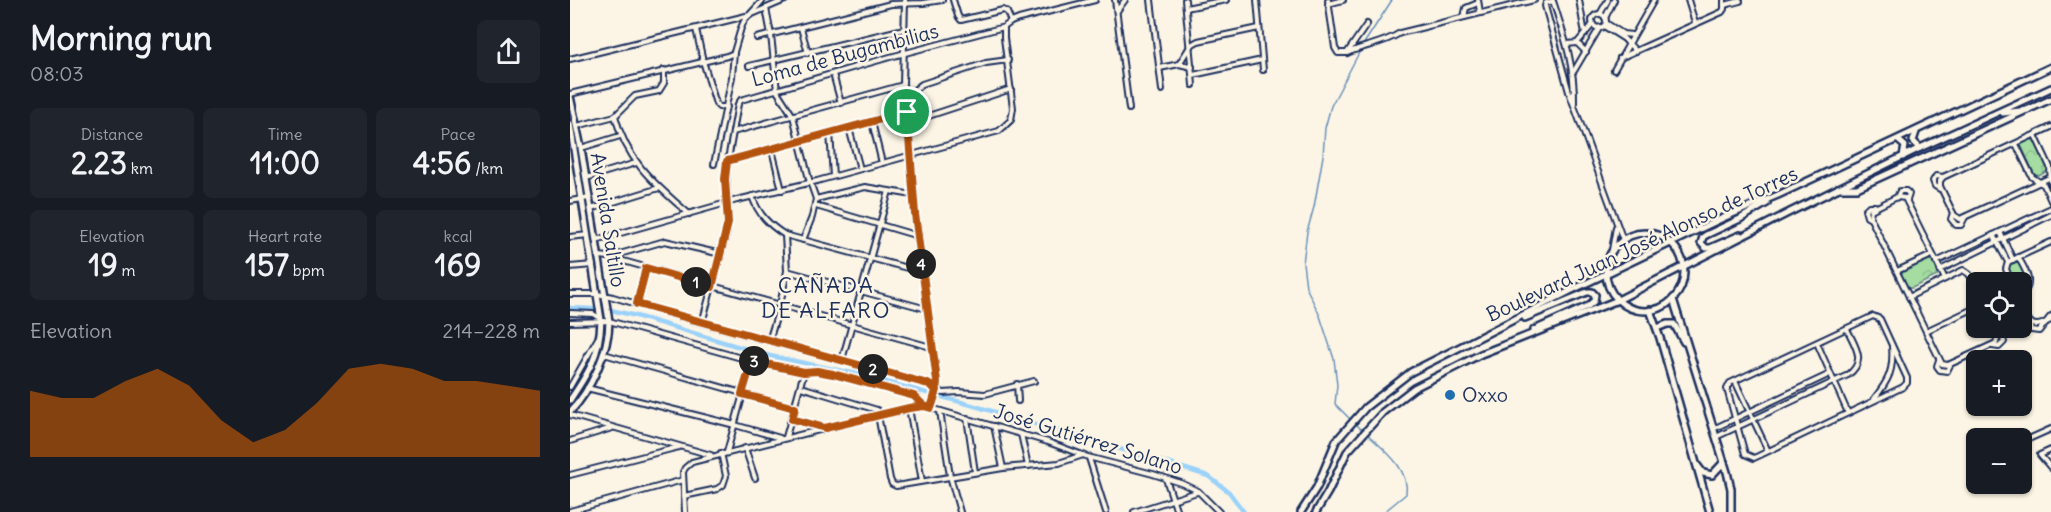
<!DOCTYPE html>
<meta charset="utf-8">
<style>
body{margin:0;font-family:Delius,sans-serif;background:#20242c;color:#f1f3f6;height:100vh;display:flex;flex-direction:column;font-size:22px;white-space:nowrap}
*{box-sizing:border-box;margin:0}
p{font-size:20px;color:#9ea1a6}
.icon{flex:none;width:33px;height:33px;fill:none;stroke:currentColor;stroke-width:2;stroke-linecap:round;stroke-linejoin:round}
.map{position:relative;flex:1;overflow:hidden}
.drawer{display:flex;flex-direction:column;background:#171b24;width:570px}
.drawer>*{flex:none}
.buttons{position:absolute;left:1396px;top:272px;display:grid;gap:12px}
.buttons a{display:grid;place-items:center;width:66px;height:66px;border-radius:9px;background:#171b24;box-shadow:0 2px 4px #0004;font-size:30px}
.pin{position:absolute;display:grid;place-items:center;width:51px;height:51px;color:#fff;margin:-26px;border:3px solid #fff;border-radius:50%;box-shadow:0 2px 6px #0007}
.km{position:absolute;width:30px;height:30px;margin:-15px;border-radius:50%;background:#222;color:#fff;font-size:16px;line-height:30px;text-align:center}
.round{display:grid;place-items:center;flex:none;width:63px;height:63px;border-radius:9px;background:#20242c}
.overview{display:flex;align-items:center;justify-content:space-between;height:102px;padding:0 30px}
h1{font-size:33px;font-weight:700;line-height:45px}
.figures{display:grid;grid-template-columns:repeat(3,1fr);gap:9px;height:102px;padding:6px 30px}
.figures div{display:grid;align-content:center;border-radius:9px;background:#20242c;text-align:center}
.figures b{font-size:30px;font-weight:700}
.figures small{font-size:16px;font-weight:400}
.figures p{font-size:16px}
.chart{height:168px;padding:12px 30px}
.chart p{display:flex;justify-content:space-between}
.chart svg{width:100%;height:108px;margin-top:6px;fill:#b45309;opacity:.7}
main{display:flex;flex:1;min-height:0}
.map>svg:first-child{display:block}
.park{fill:url(#park-crowns);stroke:#608680;stroke-width:1.5}
.lines{fill:none;stroke-linecap:round;stroke-linejoin:round}
.stream{stroke:#6891bc;stroke-width:1.5}
.canal{stroke:#9bd2fa;stroke-width:4.5}
.street-casing{stroke:#1b2f5e;stroke-width:8}
.secondary-casing{stroke:#1b2f5e;stroke-width:10}
.primary-casing{stroke:#1b2f5e;stroke-width:10}
.street{stroke:#fcf5e5;stroke-width:4}
.secondary{stroke:#fcf5e5;stroke-width:5}
.primary{stroke:#fcf5e5;stroke-width:5}
.route-casing{stroke:#fff;stroke-width:12}
.route{stroke:#b45309;stroke-width:8}
.poi-dot{fill:#1f6fb2;stroke:#fcf5e5;stroke-width:2}
.labels{text-anchor:middle;stroke-width:5;stroke-linejoin:round;paint-order:stroke}
.street-label{font-size:20px;fill:#1b2f5e;stroke:#fcf5e5}
.poi-label{font-size:20px;fill:#1b2f5e;stroke:#fcf5e5;text-anchor:start}
.quarter-label{font-size:22px;letter-spacing:1.5px;fill:#1b2f5e;stroke:#fcf5e5}
</style>
<main>
<section class="drawer">
<div class="overview"><div><h1>Morning run</h1><p>08:03</p></div><a class="round"><svg class="icon" aria-label="share" viewBox="0 0 24 24"><path d="M12 15V3M7 8l5-5 5 5M5 13v7h14v-7"/></svg></a></div>
<div class="figures">
<div><p>Distance</p><b>2.23<small> km</small></b></div>
<div><p>Time</p><b>11:00</b></div>
<div><p>Pace</p><b>4:56<small> /km</small></b></div>
</div>
<div class="figures">
<div><p>Elevation</p><b>19<small> m</small></b></div>
<div><p>Heart rate</p><b>157<small> bpm</small></b></div>
<div><p>kcal</p><b>169</b></div>
</div>
<div class="chart"><p><span>Elevation</span>214–228 m</p>
<svg viewBox="0 0 160 44" preserveAspectRatio="none"><path d="M0 44V17L10 20L20 20L30 13L40 8L50 15L60 29L70 38L80 33L90 22L100 8L110 6L120 8L130 13L140 13L150 15L160 17V44z"/></svg>
</div>
</section>
<div class="map">
<svg width="1481" height="512" viewBox="0 0 1481 512">
<defs>
<pattern id="park-crowns" width="20" height="18" patternUnits="userSpaceOnUse" patternTransform="scale(1.5)"><rect width="20" height="18" fill="#a4dca1"/><path d="M2 6a3 3 0 1 1 6 0M12 15a3 3 0 1 1 6 0" fill="none" stroke="#8dbd8d"/></pattern>
</defs>
<rect width="100%" height="100%" fill="#fcf5e5"/>
<filter id="ink" filterUnits="userSpaceOnUse"><feTurbulence type="fractalNoise" baseFrequency=".0167" numOctaves="2"/><feDisplacementMap in="SourceGraphic" scale="12" xChannelSelector="R" yChannelSelector="G"/><feConvolveMatrix kernelMatrix="1 2 1 2 8 2 1 2 1" color-interpolation-filters="sRGB"/></filter>
<g filter="url(#ink)">
<g class="park">
<path d="M1461,139L1466,141L1479,170L1469,176L1464,174L1451,145L1453,142Z"/>
<path d="M1359,259C1364,261 1369,271 1367,276L1342,288H1338L1332,275V272Z"/>
<path d="M1445,261C1453,266 1456,279 1452,288V282H1443L1438,270L1439,264Z"/>
</g>
<g class="lines">
<g class="stream">
<path d="M793,45L822,0"/>
<path d="M781,420L765,404L767,385L764,359L750,316L736,287L733,263L737,232L744,207L753,156L755,128L761,106L791,49"/>
<path d="M785,423L792,430"/>
<path d="M796,433C813,449 840,468 836,494L814,512"/>
</g>
<path class="canal" d="M0,308L41,310L66,316L200,356L287,374L398,404L600,464L638,476L659,492L674,512"/>
<g class="street-casing">
<g id="street">
<path d="M335,0L333,85L336,99L345,214L367,381V390L361,408"/>
<path d="M383,0L388,16L391,20L433,10L437,12L441,22"/>
<path d="M545,0L559,109"/>
<path d="M581,0L592,90"/>
<path d="M615,0L623,85"/>
<path d="M687,0L693,70"/>
<path d="M758,0L765,48L768,53H777L797,24"/>
<path d="M908,0L910,12"/>
<path d="M1009,0L1015,34"/>
<path d="M1118,0L1125,23"/>
<path d="M758,4L773,0"/>
<path d="M1155,5L1170,1"/>
<path d="M196,8L201,35L207,91L223,116L239,179L246,199L242,217L233,240"/>
<path d="M616,8L656,0"/>
<path d="M547,11L555,0"/>
<path d="M1030,14L1038,0"/>
<circle cx="1029" cy="21" r="7"/>
<path d="M894,17L896,8L908,3"/>
<path d="M1035,18L1044,0"/>
<path d="M1036,23L1053,34L1062,35"/>
<path d="M1034,26L1053,38L1066,51"/>
<path d="M231,28L238,53"/>
<path d="M126,29L133,61L146,104L149,107H157"/>
<path d="M187,38L321,4L353,3L372,0"/>
<path d="M1007,43L1016,52"/>
<path d="M997,44L1007,43L1023,24"/>
<path d="M777,53C795,45 813,44 830,33L964,0"/>
<path d="M1050,58L1152,12L1154,9V0"/>
<path d="M0,59L180,15L215,0"/>
<path d="M609,64L622,67"/>
<path d="M179,66L334,29"/>
<path d="M590,68L609,64L621,45L628,41L689,28"/>
<path d="M1044,70L1084,0"/>
<path d="M1004,71L1030,27"/>
<path d="M263,74L271,103"/>
<path d="M623,75L692,60"/>
<path d="M0,94L157,56L164,53"/>
<path d="M337,98L343,91L352,84L416,63L438,60"/>
<path d="M1004,103C1005,67 994,35 983,1L976,3L975,6L999,92L1053,240"/>
<path d="M45,116C57,162 85,184 119,214"/>
<path d="M302,122L312,163"/>
<path d="M337,123L441,89"/>
<path d="M7,126L45,116L65,96L89,91L94,83V70"/>
<path d="M1481,127L1373,177L1370,181V186L1384,215L1390,219L1481,177"/>
<path d="M279,128L290,169"/>
<path d="M163,132L333,85"/>
<path d="M260,133L263,176"/>
<path d="M1465,135L1480,167L1481,183"/>
<path d="M1446,144L1462,177L1474,185L1481,201"/>
<path d="M11,148L50,136"/>
<path d="M202,150L212,190"/>
<path d="M157,161L337,112"/>
<path d="M144,164L162,77L164,52L171,28L174,21L193,0"/>
<path d="M16,178L66,163"/>
<path d="M1370,189L1365,186L1363,181L1366,176L1373,177"/>
<path d="M182,196C188,214 199,225 215,235L352,272"/>
<path d="M1327,197L1330,191H1336L1339,194L1337,200"/>
<path d="M246,199L295,187L343,195"/>
<path d="M0,201L19,198"/>
<path d="M246,206L348,236"/>
<path d="M21,209L89,188"/>
<path d="M1383,213L1381,219L1386,225H1391L1395,217"/>
<path d="M1301,219L1297,217L1295,210L1299,206H1305"/>
<path d="M1430,232L1443,260"/>
<path d="M1423,235L1438,262L1436,269L1441,282"/>
<path d="M0,237L18,235"/>
<path d="M26,240L167,200L247,181L429,131L441,120L443,108L434,38V28"/>
<path d="M1042,250L1046,227"/>
<path d="M29,256L39,257L361,347"/>
<path d="M39,257L95,241L151,254"/>
<path d="M1448,257C1456,271 1464,282 1452,296"/>
<path d="M1366,262L1481,208"/>
<path d="M1438,262L1481,242"/>
<path d="M0,267L23,265"/>
<path d="M1370,270L1481,215"/>
<path d="M217,271L357,309"/>
<path d="M1327,271L1362,255"/>
<path d="M1375,279L1335,198L1327,197L1301,210L1300,217L1372,364L1378,365L1426,343L1428,335L1424,327"/>
<path d="M0,294H27L43,297L132,323L358,384L373,393L389,392L415,394L464,381"/>
<path d="M1339,297L1393,270L1399,274L1407,291"/>
<path d="M67,304L76,268"/>
<path d="M1452,307C1460,325 1462,330 1481,320"/>
<path d="M0,313L23,314L31,319"/>
<path d="M1303,316L1310,319L1337,378V383L1333,387L1184,458L1175,454L1157,389L1160,383Z"/>
<path d="M0,322L39,321L182,361L234,372H256L340,394L347,397L354,406"/>
<path d="M1459,322L1461,330L1469,331L1481,316"/>
<path d="M132,323L157,232L158,214L156,171L168,104L171,100L320,57L434,27L441,22L449,19L525,0"/>
<path d="M1356,331L1407,307"/>
<path d="M199,341L210,305L217,271L215,235"/>
<path d="M1247,343L1278,413"/>
<path d="M1422,346L1429,347L1434,342L1432,335L1427,334"/>
<path d="M34,354L225,408"/>
<path d="M272,360L319,191"/>
<path d="M1369,360L1367,366L1370,370L1377,371L1380,365"/>
<path d="M1165,381L1198,451"/>
<path d="M447,384L448,401"/>
<path d="M0,387L28,338"/>
<path d="M231,387L307,410L320,479L322,484L326,486L433,468L489,463L513,455"/>
<path d="M17,388L165,425L210,438"/>
<path d="M1304,399C1319,380 1324,370 1322,346"/>
<path d="M339,408L352,481"/>
<path d="M370,411L380,476L390,512"/>
<path d="M0,415L141,455"/>
<path d="M397,418L405,472"/>
<path d="M222,419L253,428"/>
<path d="M424,426L433,468"/>
<path d="M1143,429L1260,374"/>
<path d="M451,434L458,466"/>
<path d="M216,437L234,372"/>
<path d="M1146,437L1278,375C1297,361 1285,346 1277,329"/>
<path d="M0,441L42,428"/>
<path d="M1452,442L1481,429"/>
<path d="M175,448L185,478"/>
<path d="M1481,450L1470,455L1481,468"/>
<path d="M157,452L182,361"/>
<path d="M519,458L536,512"/>
<path d="M0,475L109,447"/>
<path d="M596,479L607,512"/>
<path d="M114,496L147,489L153,485L156,476L151,453"/>
<path d="M0,511L113,480"/>
<path d="M115,512L113,472L115,468L122,462L309,415L354,406L478,442L518,457L583,474L611,483L628,491L649,512"/>
<path d="M564,512L627,492"/>
</g>
</g>
<g class="secondary-casing">
<g id="secondary">
<path d="M0,96L11,148L39,321C39,351 21,390 0,412"/>
<path d="M0,124L31,320C30,355 19,372 0,400"/>
<path d="M1268,188H1287L1481,99"/>
<circle cx="1075" cy="272" r="39"/>
<path d="M1103,299L1157,472L1161,489V512"/>
<path d="M1080,310L1090,338L1140,512"/>
<path d="M1087,328L1097,324H1104L1114,342"/>
<path d="M1127,465L1133,473L1142,475L1154,462"/>
</g>
</g>
<g class="primary-casing">
<g id="primary">
<path d="M1433,113L1458,110"/>
<path d="M1346,132L1343,141L1350,148"/>
<path d="M1328,140L1335,146L1333,157"/>
<path d="M1170,235L1140,248H1136L1131,243L1133,237L1136,235L1170,219L1197,203"/>
<path d="M955,318L1017,292H1022L1025,295L1024,301L1018,306L964,330"/>
<path d="M731,512L747,487L766,441L796,407L841,372L1000,291L1153,218L1208,195L1481,67"/>
<path d="M746,512L758,492L777,452L813,412L844,388L911,354L1048,300L1220,212L1350,148L1481,88"/>
</g>
</g>
<use href="#street" class="street"/>
<use href="#secondary" class="secondary"/>
<use href="#primary" class="primary"/>
</g>
</g>
<g class="lines" filter="url(#ink)">
<g class="route-casing">
<path id="route" d="M337,112L157,161L155,179L158,223L142,287L76,268L67,304L358,384L367,390L361,408L354,406L339,408L255,428L222,419L225,408L172,394L182,361L234,372L247,371L263,374L344,396L354,406L361,408C364,399 367,390 367,381L345,214L337,112"/>
</g>
<use href="#route" class="route"/>
</g>
<circle class="poi-dot" cx="880" cy="395" r="6"/>
<g class="labels">
<g class="street-label">
<text transform="translate(275 55) rotate(-15)" y="7">Loma de Bugambilias</text>
<text transform="translate(38 220) rotate(81)" y="7">Avenida Saltillo</text>
<text transform="translate(1072 244) rotate(-25)" y="7">Boulevard Juan José Alonso de Torres</text>
<text transform="translate(518 439) rotate(17)" y="7">José Gutiérrez Solano</text>
</g>
<g class="poi-label">
<text x="892" y="402">Oxxo</text>
</g>
<g class="quarter-label">
<text x="256" y="293">CAÑADA<tspan x="256" dy="25">DE ALFARO</tspan></text>
</g>
</g>
</svg>
<div class="buttons">
<a><svg class="icon" aria-label="locate" viewBox="0 0 24 24"><circle cx="12" cy="12" r="6"/><path d="M12 2v4M12 18v4M2 12h4M18 12h4"/></svg></a>
<a>+</a>
<a>−</a>
</div>
<div class="pin" style="left:337px;top:112px;background:#1e9e55"><svg class="icon" aria-label="arrive" viewBox="0 0 24 24"><path d="M6 21V4h12l-3 4 3 4H6"/></svg></div>
<b class="km" style="left:126px;top:282px">1</b>
<b class="km" style="left:303px;top:369px">2</b>
<b class="km" style="left:184px;top:361px">3</b>
<b class="km" style="left:351px;top:264px">4</b>
</div>
</main>
